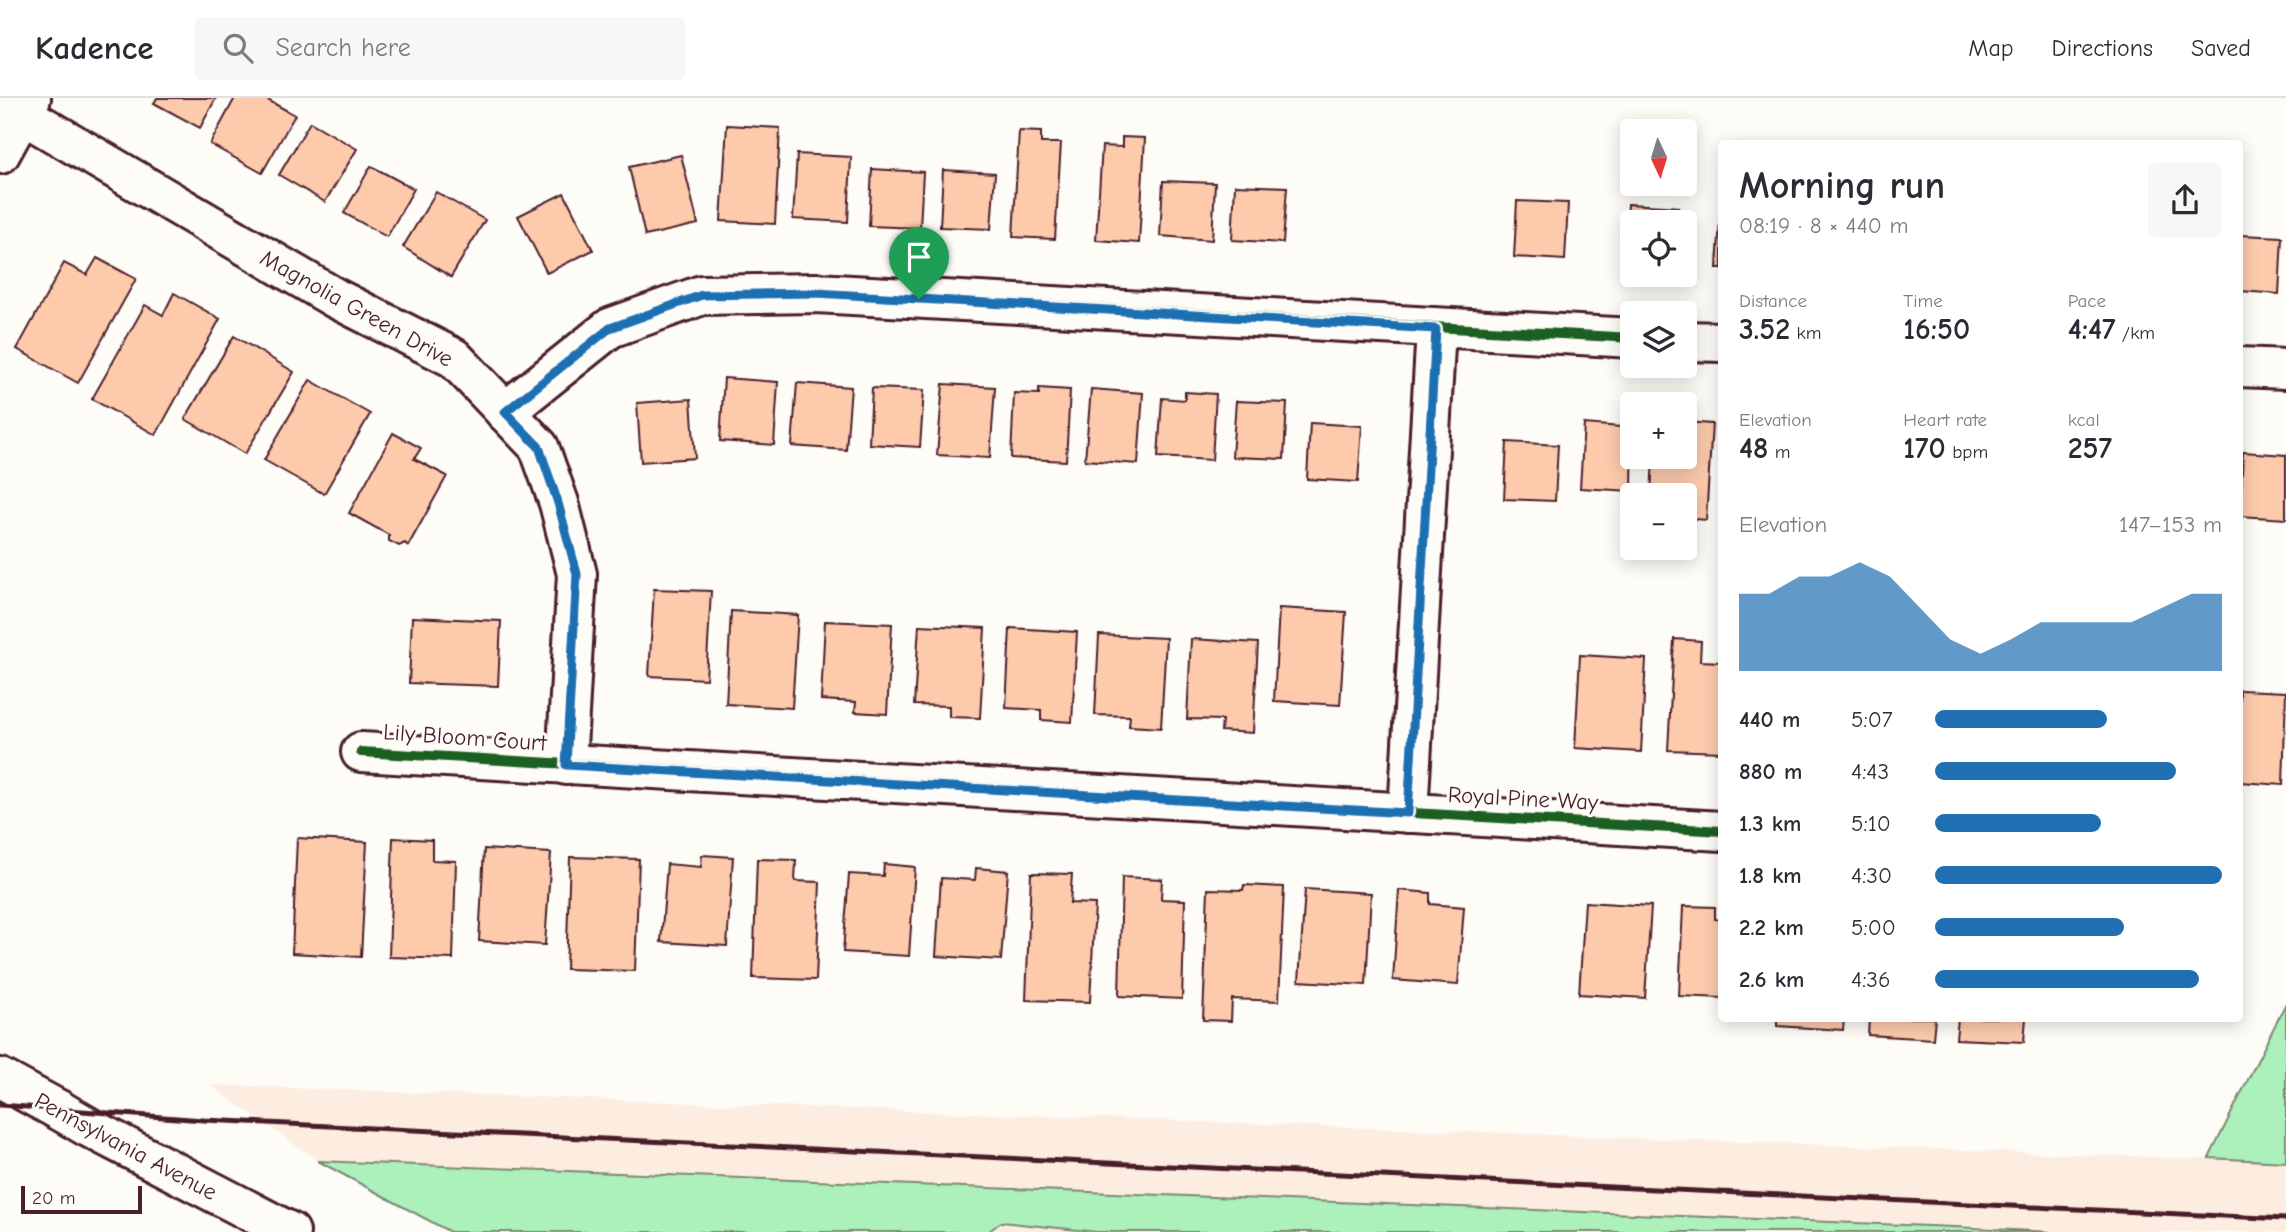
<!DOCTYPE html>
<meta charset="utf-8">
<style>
body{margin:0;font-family:"Comic Neue",sans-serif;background:#f7f7f7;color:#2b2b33;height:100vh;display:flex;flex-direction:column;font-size:26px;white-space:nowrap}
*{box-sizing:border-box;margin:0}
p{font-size:23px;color:#7c7c81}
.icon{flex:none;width:38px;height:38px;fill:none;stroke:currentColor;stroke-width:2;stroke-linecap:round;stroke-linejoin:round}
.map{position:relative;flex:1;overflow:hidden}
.panel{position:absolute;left:1718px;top:42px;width:525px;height:882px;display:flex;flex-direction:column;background:#fff;border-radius:7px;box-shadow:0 4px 18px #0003}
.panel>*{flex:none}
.needle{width:46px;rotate:176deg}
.tools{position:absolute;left:1620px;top:21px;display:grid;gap:14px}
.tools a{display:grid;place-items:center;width:77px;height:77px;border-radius:7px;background:#fff;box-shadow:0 4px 18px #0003;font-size:35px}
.scale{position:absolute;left:21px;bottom:18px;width:121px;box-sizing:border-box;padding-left:7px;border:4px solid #4a1f2b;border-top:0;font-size:19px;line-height:24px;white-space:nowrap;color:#4a1f2b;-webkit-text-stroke:5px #fdfcf7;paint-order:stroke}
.pin{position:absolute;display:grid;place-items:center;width:60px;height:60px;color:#fff;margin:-72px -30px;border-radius:50% 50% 50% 0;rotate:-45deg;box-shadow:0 0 7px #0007}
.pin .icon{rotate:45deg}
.round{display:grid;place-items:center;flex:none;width:74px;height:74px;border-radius:7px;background:#f7f7f7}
.summary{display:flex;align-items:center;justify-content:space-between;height:119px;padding:0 21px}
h1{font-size:38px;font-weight:600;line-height:52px}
.figures{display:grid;grid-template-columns:repeat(3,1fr);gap:10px;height:119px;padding:7px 21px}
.figures div{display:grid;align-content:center}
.figures b{font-size:30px;font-weight:600}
.figures small{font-size:19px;font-weight:400}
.figures p{font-size:19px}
.chart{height:196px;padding:14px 21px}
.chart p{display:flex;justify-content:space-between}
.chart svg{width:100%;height:126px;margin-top:7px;fill:#1f6fb2;opacity:.7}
ul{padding:0 21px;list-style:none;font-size:23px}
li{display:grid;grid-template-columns:112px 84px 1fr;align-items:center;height:52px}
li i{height:18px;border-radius:9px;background:#1f6fb2}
header{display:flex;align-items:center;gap:42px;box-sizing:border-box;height:98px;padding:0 35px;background:#fff;border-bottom:2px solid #e1e1e2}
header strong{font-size:33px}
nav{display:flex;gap:38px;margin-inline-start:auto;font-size:24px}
.search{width:490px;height:63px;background:#f7f7f7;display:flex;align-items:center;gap:18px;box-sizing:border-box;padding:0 24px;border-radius:7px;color:#7c7c81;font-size:26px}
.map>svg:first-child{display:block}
.built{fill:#fdede0}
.green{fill:#acf0bb;stroke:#7b8873;stroke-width:2}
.building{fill:#fdcbac;stroke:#4a1f2b;stroke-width:2}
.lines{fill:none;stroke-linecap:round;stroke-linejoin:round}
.street-casing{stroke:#4a1f2b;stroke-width:44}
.secondary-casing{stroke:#4a1f2b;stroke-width:44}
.street{stroke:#fdfcf7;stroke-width:38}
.secondary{stroke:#fdfcf7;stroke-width:38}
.rail{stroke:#4a1f2b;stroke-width:5}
.cycleway-casing{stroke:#fdfcf7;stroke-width:15}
.cycleway{stroke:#1b5e20;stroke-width:10}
.route-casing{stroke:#fff;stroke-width:14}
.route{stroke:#1f6fb2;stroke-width:9}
.labels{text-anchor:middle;stroke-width:6;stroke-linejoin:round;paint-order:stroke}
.street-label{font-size:23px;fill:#4a1f2b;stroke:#fdfcf7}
</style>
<header>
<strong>Kadence</strong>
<div class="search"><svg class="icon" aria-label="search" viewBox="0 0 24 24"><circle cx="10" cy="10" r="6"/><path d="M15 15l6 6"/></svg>Search here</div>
<nav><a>Map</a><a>Directions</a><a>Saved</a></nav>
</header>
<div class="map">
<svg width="2286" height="1134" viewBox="0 0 2286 1134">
<rect width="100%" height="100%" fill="#fdfcf7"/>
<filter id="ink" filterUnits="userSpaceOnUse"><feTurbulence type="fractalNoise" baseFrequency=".0143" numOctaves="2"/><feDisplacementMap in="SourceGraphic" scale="14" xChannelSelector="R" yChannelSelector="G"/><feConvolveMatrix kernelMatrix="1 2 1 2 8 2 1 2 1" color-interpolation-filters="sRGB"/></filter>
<g filter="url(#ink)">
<g class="built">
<path d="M210,987L2286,1064V1134H2051L318,1063Z"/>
<path d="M1000,1124L1097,1134H988Z"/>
</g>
<g class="green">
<path d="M2286,905V1064L2209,1060Z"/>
<path d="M318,1063L1954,1129L2051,1134H1097L1001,1124L988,1134H450Z"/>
</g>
<g class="building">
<path d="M157,0H216L200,30L154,5Z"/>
<path d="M235,0H264L295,17L262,75L210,46Z"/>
<path d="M310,24L357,51L325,104L279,77Z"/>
<path d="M727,27L780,30L775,126L721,123Z"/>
<path d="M1019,33L1041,34V45H1061L1055,141L1013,139Z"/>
<path d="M1122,39L1145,40L1139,145L1096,142L1102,48L1122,49Z"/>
<path d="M797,56L851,59L848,124L793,121Z"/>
<path d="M681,57L698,126L645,138L629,69Z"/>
<path d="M371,68L414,91L387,139L344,115Z"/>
<path d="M872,71L923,74L920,130L869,128Z"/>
<path d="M943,72L995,75L991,131L940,129Z"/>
<path d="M1163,83L1215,85L1212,142L1160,138Z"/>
<path d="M1235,87L1287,89L1283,145L1232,142Z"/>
<path d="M436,94L485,122L451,179L403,149Z"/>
<path d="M564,95L593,152L547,175L518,118Z"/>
<path d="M1517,103L1568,105L1565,162L1514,159Z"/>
<path d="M1628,106L1679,109L1678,124H1633V163H1625Z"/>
<path d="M1721,106H1722V170H1717Z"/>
<path d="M2240,137L2282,139L2279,196L2240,193Z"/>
<path d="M97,160L136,181L78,285L17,251L64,165L87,177Z"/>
<path d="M174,195L220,221L156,337L92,301L145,207L163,217Z"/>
<path d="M234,238L294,274L245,356L185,321Z"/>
<path d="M724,280L778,284L774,347L720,343Z"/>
<path d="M310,282L370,316L324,396L264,362Z"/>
<path d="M797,285L851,289L846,352L792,348Z"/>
<path d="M943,286L995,289L990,360L937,357Z"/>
<path d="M872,290L924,292L920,349L869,346Z"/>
<path d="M1039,290L1070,292L1066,363L1011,360L1014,295L1039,296Z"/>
<path d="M1091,291L1143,295L1138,366L1085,362Z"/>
<path d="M1185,294L1216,296L1212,362L1158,359L1162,300L1185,302Z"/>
<path d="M691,301L695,360L641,364L637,305Z"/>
<path d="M1236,303L1287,305L1284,361L1232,359Z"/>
<path d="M1685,324L1712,326L1706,422L1685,420V397H1651L1653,359H1685Z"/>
<path d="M1310,325L1362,328L1358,384L1307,381Z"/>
<path d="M1584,326L1633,330L1632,393L1580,390Z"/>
<path d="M393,335L421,350L414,361L447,378L408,448L405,445L399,448L389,443V437L349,415Z"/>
<path d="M1507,344L1558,347L1555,403L1504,401Z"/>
<path d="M2243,354L2286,357V421L2240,418Z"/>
<path d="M654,491L711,493L706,581L649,578Z"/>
<path d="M1279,510L1346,514L1340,607L1274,603Z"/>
<path d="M731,513L798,517L792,610L726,606Z"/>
<path d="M412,519L501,523L498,588L409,585Z"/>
<path d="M825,523L892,526L887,616L855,614L856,604L821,602Z"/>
<path d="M919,527L985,530L980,620L949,619V608L914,607Z"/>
<path d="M1010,530L1077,534L1072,624L1041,622V612L1006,610Z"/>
<path d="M1099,537L1166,540L1161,630L1129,628L1130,618L1095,617Z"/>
<path d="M1191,541L1258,545L1253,635L1221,633L1222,622L1187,621Z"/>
<path d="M1674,541L1701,543L1700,563L1722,564V654L1668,652Z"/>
<path d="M1580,557L1646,561L1641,654L1575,650Z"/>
<path d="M2240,592L2286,594L2283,687L2240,684Z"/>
<path d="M297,740L367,744L361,859L292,855Z"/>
<path d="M393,740L432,742V762L456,763L453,861L389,859Z"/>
<path d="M484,751L551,755L545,847L479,843Z"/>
<path d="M702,757L733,759L727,848L661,844L667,766L701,769Z"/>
<path d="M570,759L639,761L635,873L566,871Z"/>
<path d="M757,761L796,762L795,783L820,784L816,882L753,880Z"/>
<path d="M884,766L915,769L909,858L843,854L849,776L883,778Z"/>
<path d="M976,770L1008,773L1001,862L936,858L941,780L975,782Z"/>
<path d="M1031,775L1072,776L1070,805L1095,806L1090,904L1026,902Z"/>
<path d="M1122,779L1162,781L1161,801L1185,802L1182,901L1119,898Z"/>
<path d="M1244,787L1284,789L1279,903L1232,901L1231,923L1203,922L1208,791L1243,792Z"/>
<path d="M1305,791L1371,795L1366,887L1299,883Z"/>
<path d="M1399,792L1430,795V806L1464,809L1458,887L1393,882Z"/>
<path d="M1585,804L1651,808L1645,900L1579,896Z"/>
<path d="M1683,808L1715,809V821L1722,822V900L1679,898Z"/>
<path d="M1777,920H1844L1843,932L1777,928Z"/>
<path d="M1869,920H1935L1933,941L1868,937Z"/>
<path d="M1958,920H2026L2024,944L1956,941Z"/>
</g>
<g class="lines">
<g class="street-casing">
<g id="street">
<path d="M0,13L22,16L335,200L454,260L539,349L559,405L577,476L566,667"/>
<path d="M0,56L31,0"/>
<path d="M1685,243L1722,244"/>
<path d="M2240,269L2286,271"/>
<path d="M505,314L610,230L702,197L816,195L1633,240"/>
<path d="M361,654L1722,733"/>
<path d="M1408,715L1436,231"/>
<path d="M0,980L59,1012"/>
</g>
</g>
<g class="secondary-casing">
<path id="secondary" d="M59,1012L88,1029L290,1134"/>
</g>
<use href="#street" class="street"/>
<use href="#secondary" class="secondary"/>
<path class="rail" d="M0,1007L204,1022L2286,1121"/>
<g class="cycleway-casing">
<g id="cycleway">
<path d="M505,314L610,230L702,197L816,195L1633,240"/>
<path d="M361,654L1722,733"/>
</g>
</g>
<use href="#cycleway" class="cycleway"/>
</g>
</g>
<g class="lines" filter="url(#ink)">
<g class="route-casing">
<path id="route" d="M816,195L1436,231L1408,715L566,667L577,476L558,405L539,349L505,314L610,230L702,197Z"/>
</g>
<use href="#route" class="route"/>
</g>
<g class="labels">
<g class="street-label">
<text transform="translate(357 210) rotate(29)" y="8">Magnolia Green Drive</text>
<text transform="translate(465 639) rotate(4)" y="8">Lily Bloom Court</text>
<text transform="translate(1523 700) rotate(3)" y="8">Royal Pine Way</text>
<text transform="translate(126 1048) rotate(28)" y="8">Pennsylvania Avenue</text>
</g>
</g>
</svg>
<div class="tools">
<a><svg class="needle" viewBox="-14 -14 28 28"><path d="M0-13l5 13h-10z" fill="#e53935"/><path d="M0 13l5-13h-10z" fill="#7c7c81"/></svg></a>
<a><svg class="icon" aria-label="locate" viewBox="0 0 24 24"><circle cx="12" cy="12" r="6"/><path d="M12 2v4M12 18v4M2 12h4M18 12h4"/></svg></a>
<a><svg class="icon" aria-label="layers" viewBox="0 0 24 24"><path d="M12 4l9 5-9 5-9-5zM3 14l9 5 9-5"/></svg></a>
<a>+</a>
<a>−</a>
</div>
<div class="scale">20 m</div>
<div class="pin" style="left:919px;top:201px;background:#1e9e55"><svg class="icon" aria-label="arrive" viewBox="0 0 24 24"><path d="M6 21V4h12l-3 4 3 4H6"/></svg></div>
<section class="panel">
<div class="summary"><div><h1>Morning run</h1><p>08:19 · 8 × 440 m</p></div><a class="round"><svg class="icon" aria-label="share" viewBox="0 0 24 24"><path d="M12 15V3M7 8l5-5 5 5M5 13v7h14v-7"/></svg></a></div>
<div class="figures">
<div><p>Distance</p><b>3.52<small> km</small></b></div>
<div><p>Time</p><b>16:50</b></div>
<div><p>Pace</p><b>4:47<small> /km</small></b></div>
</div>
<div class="figures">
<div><p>Elevation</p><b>48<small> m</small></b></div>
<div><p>Heart rate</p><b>170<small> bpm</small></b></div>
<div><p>kcal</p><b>257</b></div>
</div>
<div class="chart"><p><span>Elevation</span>147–153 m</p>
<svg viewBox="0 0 160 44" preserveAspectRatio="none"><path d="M0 44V17L10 17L20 11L30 11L40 6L50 11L60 22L70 33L80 38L90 33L100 27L110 27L120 27L130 27L140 22L150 17L160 17V44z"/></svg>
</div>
<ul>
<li><b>440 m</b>5:07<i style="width:60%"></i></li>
<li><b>880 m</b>4:43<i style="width:84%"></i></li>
<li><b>1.3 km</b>5:10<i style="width:58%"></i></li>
<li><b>1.8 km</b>4:30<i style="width:100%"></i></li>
<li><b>2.2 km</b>5:00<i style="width:66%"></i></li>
<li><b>2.6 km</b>4:36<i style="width:92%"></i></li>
</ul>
</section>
</div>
